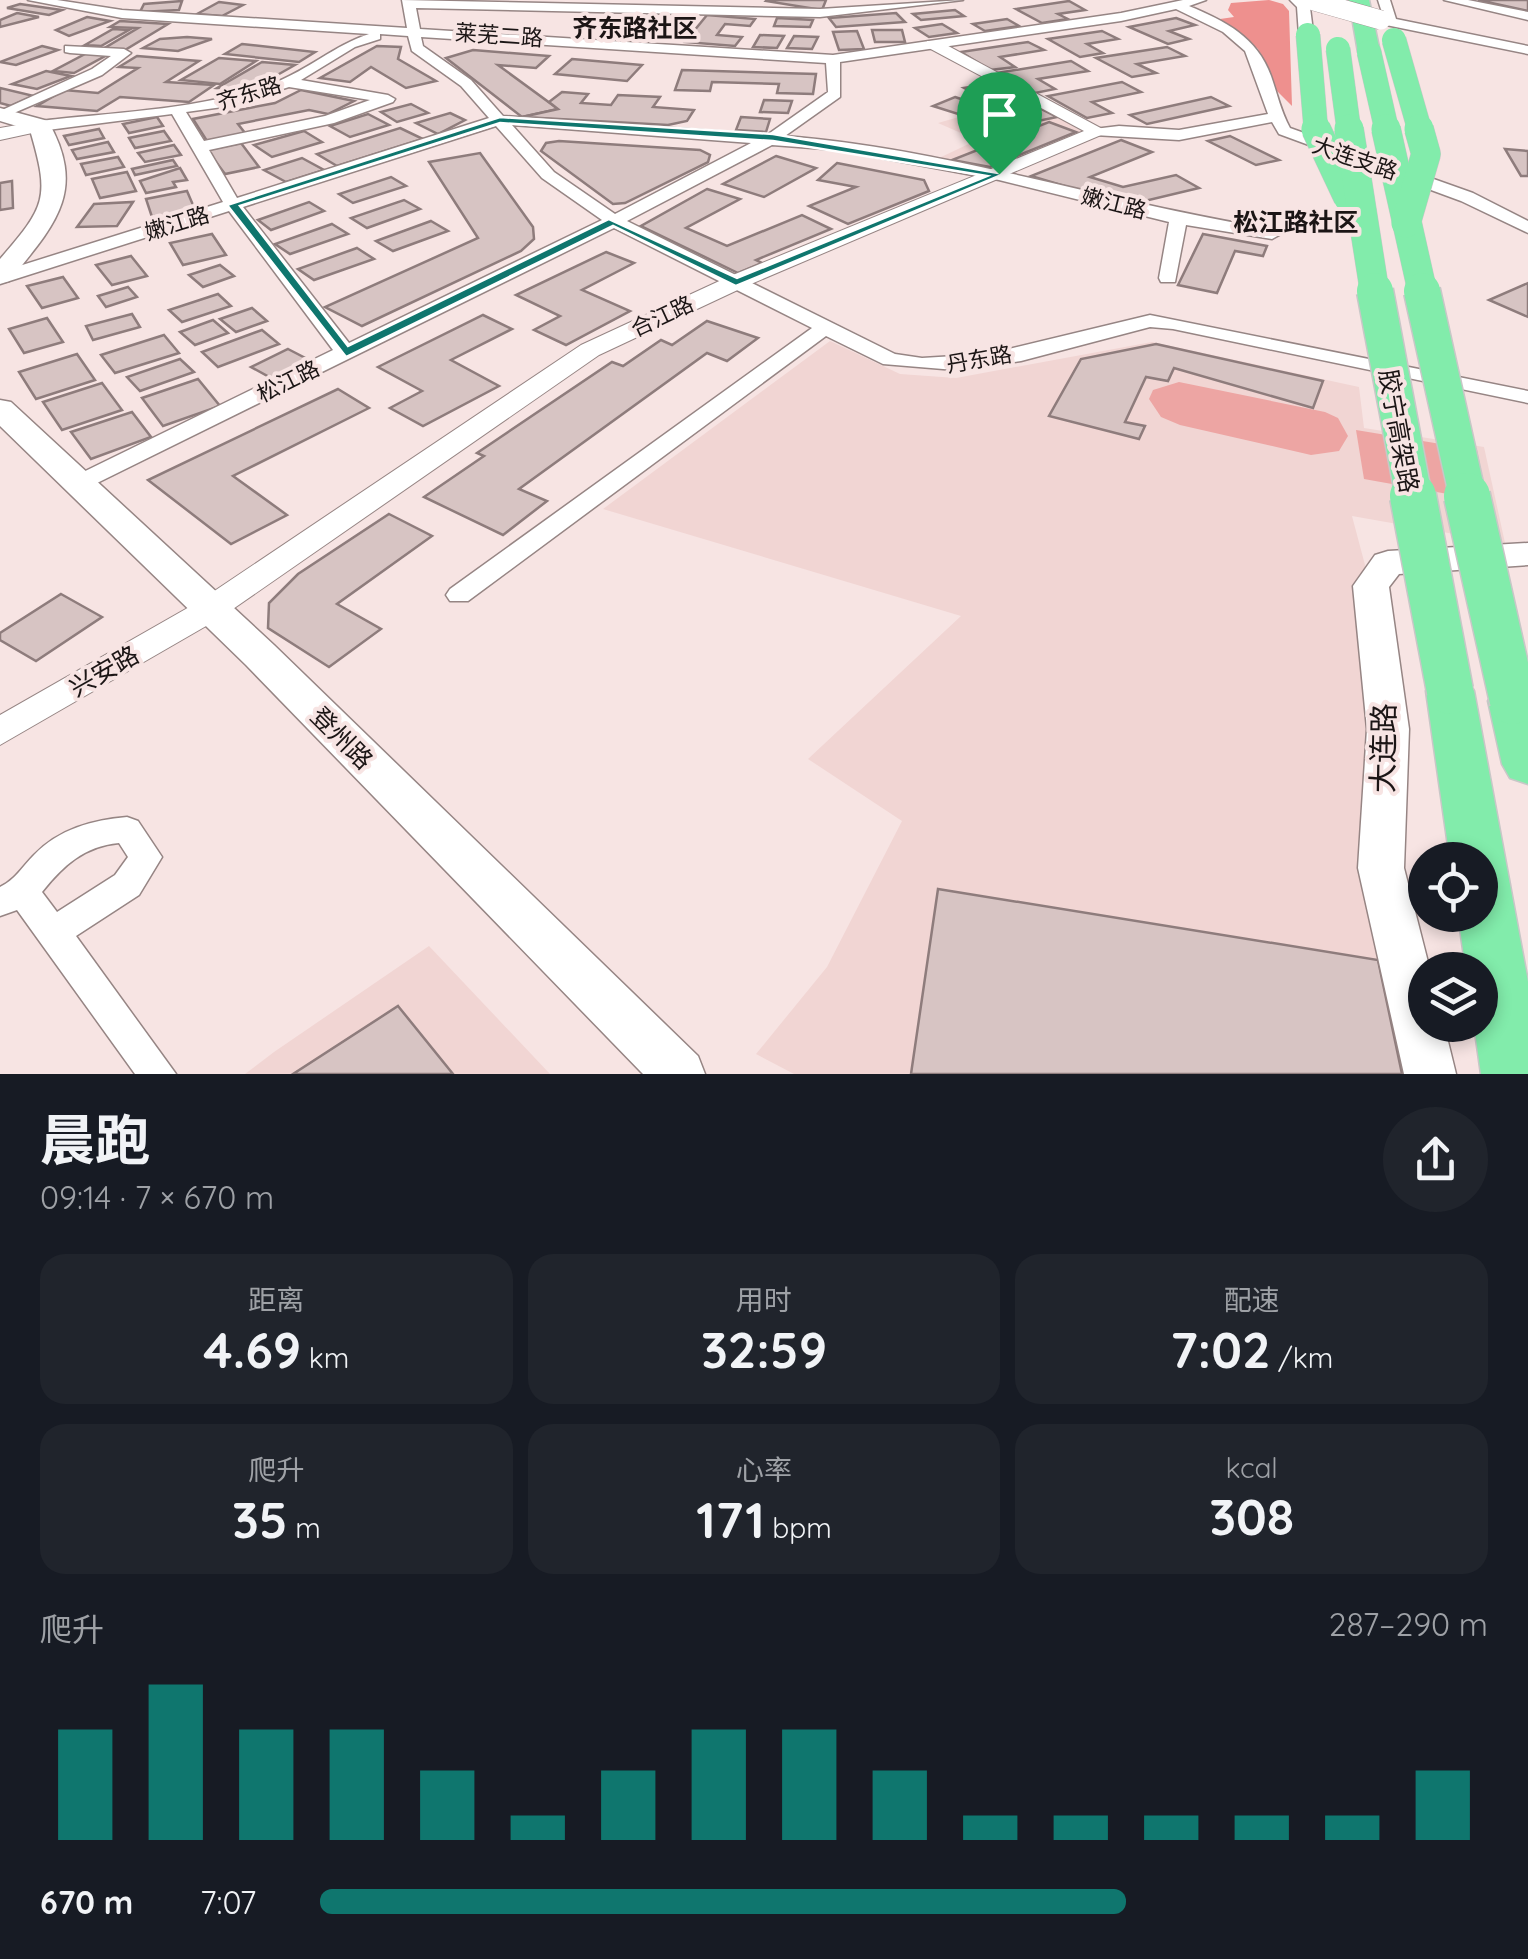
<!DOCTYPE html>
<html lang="zh">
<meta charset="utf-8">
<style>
body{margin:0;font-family:Quicksand,"Noto Sans SC",sans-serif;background:#20242c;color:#f1f3f6;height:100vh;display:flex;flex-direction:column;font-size:38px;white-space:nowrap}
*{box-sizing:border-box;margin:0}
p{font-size:32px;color:#9ea1a6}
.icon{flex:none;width:55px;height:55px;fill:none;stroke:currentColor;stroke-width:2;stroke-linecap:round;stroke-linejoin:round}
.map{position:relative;height:1074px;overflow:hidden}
.side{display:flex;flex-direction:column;background:#171b24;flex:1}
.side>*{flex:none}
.buttons{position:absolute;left:1408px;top:842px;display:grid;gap:20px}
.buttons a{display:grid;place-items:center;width:90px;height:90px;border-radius:50%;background:#171b24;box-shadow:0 5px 15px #0003;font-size:50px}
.pin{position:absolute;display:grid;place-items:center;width:85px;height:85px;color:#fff;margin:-102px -42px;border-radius:50% 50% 50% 0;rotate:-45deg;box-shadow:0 0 10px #0007}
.pin .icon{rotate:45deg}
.round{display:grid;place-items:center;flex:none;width:105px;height:105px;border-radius:52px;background:#20242c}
.summary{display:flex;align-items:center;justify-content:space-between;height:170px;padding:0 40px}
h1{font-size:55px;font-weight:700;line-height:75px}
.stats{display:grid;grid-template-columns:repeat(3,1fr);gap:15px;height:170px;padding:10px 40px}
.stats div{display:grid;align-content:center;border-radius:25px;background:#20242c;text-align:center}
.stats b{font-size:50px;font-weight:700}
.stats small{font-size:28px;font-weight:400}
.stats p{font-size:28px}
.chart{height:280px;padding:20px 40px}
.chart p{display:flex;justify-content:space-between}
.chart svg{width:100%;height:180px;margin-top:10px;stroke:#0f766e;stroke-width:6}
ul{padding:0 40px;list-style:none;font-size:32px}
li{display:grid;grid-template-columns:160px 120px 1fr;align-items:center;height:75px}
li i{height:25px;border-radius:12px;background:#0f766e}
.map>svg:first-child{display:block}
.built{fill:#f1d5d3}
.green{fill:#eda5a3}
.forest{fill:#ee908e}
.building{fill:#d7c4c3;stroke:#8e7c7c;stroke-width:2.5}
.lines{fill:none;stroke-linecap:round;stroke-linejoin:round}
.minor-casing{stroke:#968584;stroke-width:3}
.tertiary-casing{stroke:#968584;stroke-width:2}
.secondary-casing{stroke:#968584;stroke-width:3}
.trunk-casing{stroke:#c8c7c7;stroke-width:3}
.minor{fill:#fff;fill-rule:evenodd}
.tertiary{fill:#fff;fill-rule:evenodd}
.secondary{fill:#fff;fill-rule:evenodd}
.trunk{fill:#82ecab;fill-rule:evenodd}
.secondary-bridge-casing{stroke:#968584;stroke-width:20;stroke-linecap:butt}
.trunk-bridge-far3-casing{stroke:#c8c7c7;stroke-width:25;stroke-linecap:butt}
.trunk-bridge-far2-casing{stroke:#c8c7c7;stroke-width:30;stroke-linecap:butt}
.trunk-bridge-far1-casing{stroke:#c8c7c7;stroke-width:39;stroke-linecap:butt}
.trunk-bridge-casing{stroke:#c8c7c7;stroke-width:49;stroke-linecap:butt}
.secondary-bridge{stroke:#fff;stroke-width:19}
.trunk-bridge-far3{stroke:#82ecab;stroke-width:24}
.trunk-bridge-far2{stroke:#82ecab;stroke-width:29}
.trunk-bridge-far1{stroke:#82ecab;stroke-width:36}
.trunk-bridge{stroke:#82ecab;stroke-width:46}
.route{fill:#0f766e;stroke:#fff;stroke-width:2.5;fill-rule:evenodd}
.labels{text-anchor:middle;stroke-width:8;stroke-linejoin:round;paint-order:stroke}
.far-street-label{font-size:22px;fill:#1b1515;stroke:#f7e4e3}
.far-quarter-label{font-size:25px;font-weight:bold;fill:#1b1515;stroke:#f7e4e3}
.street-label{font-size:25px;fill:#1b1515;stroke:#f7e4e3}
.near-street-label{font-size:30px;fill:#1b1515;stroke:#f7e4e3}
</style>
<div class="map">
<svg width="1528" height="1074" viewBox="0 0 1528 1074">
<rect width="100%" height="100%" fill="#f7e4e3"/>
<g class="built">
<path d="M1025,98L1084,131L992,170L937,159L977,140L938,123Z"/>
<path d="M830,341L900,374L956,378L1152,342L1359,387L1364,428L1484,447L1505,543L1352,516L1365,565L1370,861L1378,960L939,889L911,1074H794L756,1054L827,967L902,821L808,759L961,616L603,509Z"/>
<path d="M429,946L550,1074H245L274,1052Z"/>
</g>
<g class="green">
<path d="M1179,382L1325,412L1338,418L1348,436L1339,451L1311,455L1180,425L1161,417L1149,399L1153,390Z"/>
<path d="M1356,430L1477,450L1487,501L1364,479Z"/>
</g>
<path class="forest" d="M1269,0L1283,4L1289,11L1292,106L1272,86L1258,49L1220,19L1234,17L1228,10L1231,3Z"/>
<g class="building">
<path d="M826,0L822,10L766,1L767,0Z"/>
<path d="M1478,0H1528V11Z"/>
<path d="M182,1L179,10L140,12L144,4Z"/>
<path d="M1069,1L1085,10L1058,14L1068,19L1042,23L1016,9Z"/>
<path d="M219,2L243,5L222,16L197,14Z"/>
<path d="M20,4L62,10L49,15L7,8Z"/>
<path d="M955,10L964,16L921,20L913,14Z"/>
<path d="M17,13L39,17L0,27V20Z"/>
<path d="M896,13L905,22L836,27L829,18Z"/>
<path d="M707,15L755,19L750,26L725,24L717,35L742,37L735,46L685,42Z"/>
<path d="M87,17L110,21L69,36L56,30Z"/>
<path d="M777,18L813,20L810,27L774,26Z"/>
<path d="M1176,18L1195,25L1169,31L1189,39L1168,44L1129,27Z"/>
<path d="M1007,19L1019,26L985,31L973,24Z"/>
<path d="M120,21L168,24L125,50L103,49L138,28L110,27Z"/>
<path d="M942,24L957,33L929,37L915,28Z"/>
<path d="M113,29L129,30L101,46L85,45Z"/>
<path d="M872,30H902L905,42H875Z"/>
<path d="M857,31L864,49L839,50L833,32Z"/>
<path d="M1102,31L1118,39L1087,44L1103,53L1080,57L1048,39Z"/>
<path d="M760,35L784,36L777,48L753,47Z"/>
<path d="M794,36L818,37L812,49L787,48Z"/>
<path d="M187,37L212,39L178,51L143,48L160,39Z"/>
<path d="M1028,42L1044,50L1000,57L1015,67L990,70L961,52Z"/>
<path d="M242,44L315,52L299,62L225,54Z"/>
<path d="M42,46L58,50L16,65L0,62Z"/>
<path d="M377,46L401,47L398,59L436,81L406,88L371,67L350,82L320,78Z"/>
<path d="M1167,47L1185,56L1137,64L1156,73L1132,77L1096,58Z"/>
<path d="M473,50L549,56L536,68L498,65L558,109L522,117L446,58Z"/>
<path d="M87,53L107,55L74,73L53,71Z"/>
<path d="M137,56L199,61L166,82L214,85L189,102L120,97L97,111L37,106L64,90L98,93L138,68L119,67Z"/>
<path d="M219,58L256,61L220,84L181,80Z"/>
<path d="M572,59L642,65L627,81L555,74Z"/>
<path d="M1071,61L1088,71L1038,79L1055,89L1030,94L997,73Z"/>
<path d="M262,62L295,65L249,91L217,88Z"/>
<path d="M682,70L816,74L813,94L777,93L779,84L712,82L710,91L675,90Z"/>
<path d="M46,71L71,76L37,89L12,84Z"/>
<path d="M1122,82L1141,92L1092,102L1112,113L1087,118L1048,96Z"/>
<path d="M982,85L1013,101L995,105L964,88Z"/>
<path d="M0,88L34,96L11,106L0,103Z"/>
<path d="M301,90L354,101L328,114L309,110L238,124L245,133L207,141L193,119L275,103Z"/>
<path d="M562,92L588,94L581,103L611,105L618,95L660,97L653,107L694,110L687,121L668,125L522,117L558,109L549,102Z"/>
<path d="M955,97L979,105L958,114L933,106Z"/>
<path d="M1211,97L1229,106L1147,124L1130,115Z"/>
<path d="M764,100L792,101L788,113L760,112Z"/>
<path d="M1023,100L1057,117L1038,121L1005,104Z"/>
<path d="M411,104L428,113L397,122L381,112Z"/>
<path d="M450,113L465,120L438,134L416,123Z"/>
<path d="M368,114L389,125L350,137L330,126Z"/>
<path d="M157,117L163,126L129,133L123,124Z"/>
<path d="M741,117L770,119L766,132L736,130Z"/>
<path d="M1049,122L1076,132L990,167L952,160Z"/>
<path d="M400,128L423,139L337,166L317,154Z"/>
<path d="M99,129L104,138L69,145L64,136Z"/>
<path d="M164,131L171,141L135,148L129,138Z"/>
<path d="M304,131L322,142L272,157L254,145Z"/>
<path d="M1230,136L1279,160L1256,165L1208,141Z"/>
<path d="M1121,140L1152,152L1090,177L1123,187L1176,175L1199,188L1128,205L1031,176Z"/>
<path d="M559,141L700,150L710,155L708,162L625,203L613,204L541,151L546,143Z"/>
<path d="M108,142L114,152L77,159L72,150Z"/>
<path d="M241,143L259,167L225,174L207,150Z"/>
<path d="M174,145L181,155L145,162L138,153Z"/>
<path d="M1505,149L1528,151V176H1521Z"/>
<path d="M480,153L533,227L534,239L521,251L362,326L325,307L478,238L429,162Z"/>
<path d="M776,156L816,168L764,197L723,184Z"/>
<path d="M118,157L124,167L86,175L81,164Z"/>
<path d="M302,158L324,170L286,182L264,170Z"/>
<path d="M173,160L177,166L135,175L132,169Z"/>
<path d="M837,163L924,180L929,191L848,224L809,206L856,187L818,180Z"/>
<path d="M180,168L187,180L173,182L176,187L146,193L140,181Z"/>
<path d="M127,172L136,191L100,198L92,179Z"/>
<path d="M391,177L406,186L353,203L339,194Z"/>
<path d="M12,181L13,208L0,210V183Z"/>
<path d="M707,189L740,199L686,228L727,246L802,215L831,229L756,260L762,263L738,273L641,226Z"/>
<path d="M187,191L196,212L153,220L146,199Z"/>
<path d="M404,200L420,209L367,228L351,218Z"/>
<path d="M133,202L117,226L77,227L94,204Z"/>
<path d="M309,202L324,211L271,230L258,220Z"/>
<path d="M431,221L448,231L393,251L376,241Z"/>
<path d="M332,224L348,234L290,254L275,244Z"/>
<path d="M212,234L226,255L183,265L170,243Z"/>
<path d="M1203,234L1267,246L1263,256L1235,251L1217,293L1178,285Z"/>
<path d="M357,248L374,259L314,280L298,269Z"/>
<path d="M606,252L634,263L582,290L630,311L566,345L534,330L560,316L516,295Z"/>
<path d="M131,256L147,276L112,285L96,265Z"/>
<path d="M220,265L234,276L203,287L189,275Z"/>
<path d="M63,277L78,298L42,308L27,286Z"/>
<path d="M1528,283V317L1489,300Z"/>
<path d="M128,287L137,297L106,307L98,296Z"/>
<path d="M218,294L231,306L182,322L169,310Z"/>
<path d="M252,308L267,321L236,332L220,319Z"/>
<path d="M132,314L140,327L93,340L86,326Z"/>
<path d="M483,315L512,329L451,360L499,386L423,426L390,408L422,391L378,367Z"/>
<path d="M47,318L63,342L24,353L9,329Z"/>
<path d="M213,320L228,333L195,345L180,332Z"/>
<path d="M707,321L758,338L727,361L707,353L519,489L547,501L503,535L424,497L484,456L477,453L612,362L623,366L661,340L672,345Z"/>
<path d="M262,330L279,344L218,367L202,352Z"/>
<path d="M164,335L179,353L115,373L101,355Z"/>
<path d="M1156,344L1323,381L1313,408L1174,368L1168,381L1146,377L1125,422L1145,426L1139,439L1049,416L1081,359Z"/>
<path d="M288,349L311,361L273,379L251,367Z"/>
<path d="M77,354L95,380L36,399L19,372Z"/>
<path d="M180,359L194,372L140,391L127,377Z"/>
<path d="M198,379L220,406L163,426L142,398Z"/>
<path d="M102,383L122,410L62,430L43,402Z"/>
<path d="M338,389L369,408L233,476L287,515L231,544L148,480Z"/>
<path d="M132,412L151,437L91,459L71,432Z"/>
<path d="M389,514L432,536L337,604L381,629L329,667L268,628L269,603L298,574Z"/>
<path d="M61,594L102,617L36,661L0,640V633Z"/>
<path d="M938,889L1378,960L1402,1074H911Z"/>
<path d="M398,1006L453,1074H293Z"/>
</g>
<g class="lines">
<g class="minor-casing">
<g id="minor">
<path d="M28,0H57L122,10L407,28L402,0L820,9L963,0L820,17L416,8L420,29L833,55L1121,13L1183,0H1206L1189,6C1225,21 1257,37 1271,76C1277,93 1281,112 1290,128L1473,193L1528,221V233L1461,201L1279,134L1272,122L1179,140L1094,135V129L1119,126L1179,130L1268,114L1245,51L1223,32L1176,9L1121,21L840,62V97L785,136C950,149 1109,203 1272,229L1281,234L1272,239L1186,225L1175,282H1161L1159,278L1169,222L999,180L838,150L772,145L627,221L895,354L922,358L988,354L1150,315L1528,391V403L1173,329L1150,327L1021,361L955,370L883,364L826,336L468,601H450L446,595L450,589L812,328L614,228L87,488H71L67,483L71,478L333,350L229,211L0,284V272L223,202L172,114L40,131L32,126L40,121C117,112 201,110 274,83C308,70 335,45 369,34L122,18ZM380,34L408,36L412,51L461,86L489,118L237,198L209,150L334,123L393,102L395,99L388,95L301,80L355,47L380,39ZM421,37L826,63L828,92L767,135L503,116L471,80L423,46ZM289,87L370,100L325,116L204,141L186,112L230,106ZM512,125L751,143L615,214L554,172ZM496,126L542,178L602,220L349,343L243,207Z"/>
<path d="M1378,0H1390L1396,19L1528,46V54L1386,25Z"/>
<path d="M1444,0H1468L1528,12V20Z"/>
<path d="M65,46L124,49L131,53L102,75L0,119V111L92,69L111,56L70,53L65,52Z"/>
<path d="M127,817L138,821L162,857L139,895L76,936L176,1074H135L17,910L0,916V887C15,880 22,867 34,855C59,829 92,820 127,817ZM119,843L128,857L115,875L57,912L42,892C63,866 84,846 119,843Z"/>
</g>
</g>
<g class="tertiary-casing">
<g id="tertiary">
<path d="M927,41H939L1108,132L744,287L599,355L220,618L0,745V715L198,602L581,345L728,277L1084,131L927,47Z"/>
<path d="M40,121L49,126L46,130L0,140V128Z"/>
</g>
</g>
<g class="secondary-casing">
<g id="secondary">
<path d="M1290,0H1309L1314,39L1299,35L1297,7Z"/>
<path d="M0,108L48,121C88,192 54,226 9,281L0,283V259C46,206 50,198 30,130L0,121Z"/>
<path d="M0,400L11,402L274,645L698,1056L705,1074H643L246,665L0,426Z"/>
<path d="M1528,543V565L1399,574L1389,587L1409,729L1404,868L1430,970H1425V1025H1444L1456,1074H1404L1358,868L1367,729L1353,586L1375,555L1388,551Z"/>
</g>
</g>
<g class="trunk-casing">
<g id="trunk">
<path d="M1349,0H1369L1380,52L1377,57H1361L1358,52Z"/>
<path d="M1450,673L1467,679L1474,691L1528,982V1074H1481L1474,1025H1480V970H1466L1458,915H1480V860H1450L1426,691L1433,679Z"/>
<path d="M1513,683L1528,688V784L1510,778L1502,764L1488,701L1496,688Z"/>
</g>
</g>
<use href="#minor" class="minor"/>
<use href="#tertiary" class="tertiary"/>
<use href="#secondary" class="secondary"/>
<use href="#trunk" class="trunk"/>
<g class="secondary-bridge-casing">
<path id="secondary-bridge" d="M1314,1L1381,20"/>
</g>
<g class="trunk-bridge-far3-casing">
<g id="trunk-bridge-far3">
<path d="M1308,35L1316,131"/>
<path d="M1394,40L1420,131"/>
<path d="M1338,49L1349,131"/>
<path d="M1369,52L1387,131"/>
</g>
</g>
<g class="trunk-bridge-far2-casing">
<g id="trunk-bridge-far2">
<path d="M1316,129L1348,197"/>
<path d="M1349,129L1375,294"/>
<path d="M1386,129L1423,294"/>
<path d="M1406,223L1426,154L1419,129"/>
</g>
</g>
<g class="trunk-bridge-far1-casing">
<g id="trunk-bridge-far1">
<path d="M1375,291L1414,498"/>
<path d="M1422,291L1468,498"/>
</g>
</g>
<g class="trunk-bridge-casing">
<g id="trunk-bridge">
<path d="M1413,496L1450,691"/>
<path d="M1467,496L1513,701"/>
</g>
</g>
<use href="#secondary-bridge" class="secondary-bridge"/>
<use href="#trunk-bridge-far3" class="trunk-bridge-far3"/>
<use href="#trunk-bridge-far2" class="trunk-bridge-far2"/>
<use href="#trunk-bridge-far1" class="trunk-bridge-far1"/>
<use href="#trunk-bridge" class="trunk-bridge"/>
</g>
<path class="route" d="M500,117L773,134L1004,174L736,286L613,226L346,357L227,205ZM500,123L773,141L987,176L737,278L609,219L348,346L240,206Z"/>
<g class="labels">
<g class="far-street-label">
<text transform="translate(499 35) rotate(4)" y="8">莱芜二路</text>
<text transform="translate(249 93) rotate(-17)" y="8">齐东路</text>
<text transform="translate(1355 158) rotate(19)" y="8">大连支路</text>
<text transform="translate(1114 203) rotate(14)" y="8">嫩江路</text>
<text transform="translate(177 223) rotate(-17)" y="8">嫩江路</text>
<text transform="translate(662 316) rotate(-25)" y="8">合江路</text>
<text transform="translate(979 359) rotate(-10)" y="8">丹东路</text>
<text transform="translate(288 381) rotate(-26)" y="8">松江路</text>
</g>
<g class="far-quarter-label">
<text x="635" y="37">齐东路社区</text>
<text x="1296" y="231">松江路社区</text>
</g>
<g class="street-label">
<text transform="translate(1399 431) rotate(80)" y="9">胶宁高架路</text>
<text transform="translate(104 671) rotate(-30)" y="9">兴安路</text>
<text transform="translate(342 738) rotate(45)" y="9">登州路</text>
</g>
<g class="near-street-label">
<text transform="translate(1384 748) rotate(-89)" y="10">大连路</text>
</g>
</g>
</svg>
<div class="buttons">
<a><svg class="icon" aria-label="locate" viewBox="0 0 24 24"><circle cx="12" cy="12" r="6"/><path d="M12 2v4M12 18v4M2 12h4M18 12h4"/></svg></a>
<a><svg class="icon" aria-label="layers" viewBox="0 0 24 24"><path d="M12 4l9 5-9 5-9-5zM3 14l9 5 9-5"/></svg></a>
</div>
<div class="pin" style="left:999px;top:174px;background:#1e9e55"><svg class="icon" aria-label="arrive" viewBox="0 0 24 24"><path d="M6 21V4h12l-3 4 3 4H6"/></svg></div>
</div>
<section class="side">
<div class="summary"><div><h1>晨跑</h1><p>09:14 · 7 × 670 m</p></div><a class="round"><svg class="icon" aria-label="share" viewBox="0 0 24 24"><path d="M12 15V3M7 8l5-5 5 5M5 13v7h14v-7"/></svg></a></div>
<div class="stats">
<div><p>距离</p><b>4.69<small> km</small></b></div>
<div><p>用时</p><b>32:59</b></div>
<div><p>配速</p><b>7:02<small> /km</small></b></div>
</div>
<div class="stats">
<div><p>爬升</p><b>35<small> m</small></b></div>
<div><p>心率</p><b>171<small> bpm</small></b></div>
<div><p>kcal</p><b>308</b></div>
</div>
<div class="chart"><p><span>爬升</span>287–290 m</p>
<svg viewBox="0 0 160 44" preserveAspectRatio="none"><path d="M5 44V17M15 44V6M25 44V17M35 44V17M45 44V27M55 44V38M65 44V27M75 44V17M85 44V17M95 44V27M105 44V38M115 44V38M125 44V38M135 44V38M145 44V38M155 44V27"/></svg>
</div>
<ul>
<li><b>670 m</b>7:07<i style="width:69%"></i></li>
</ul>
</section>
